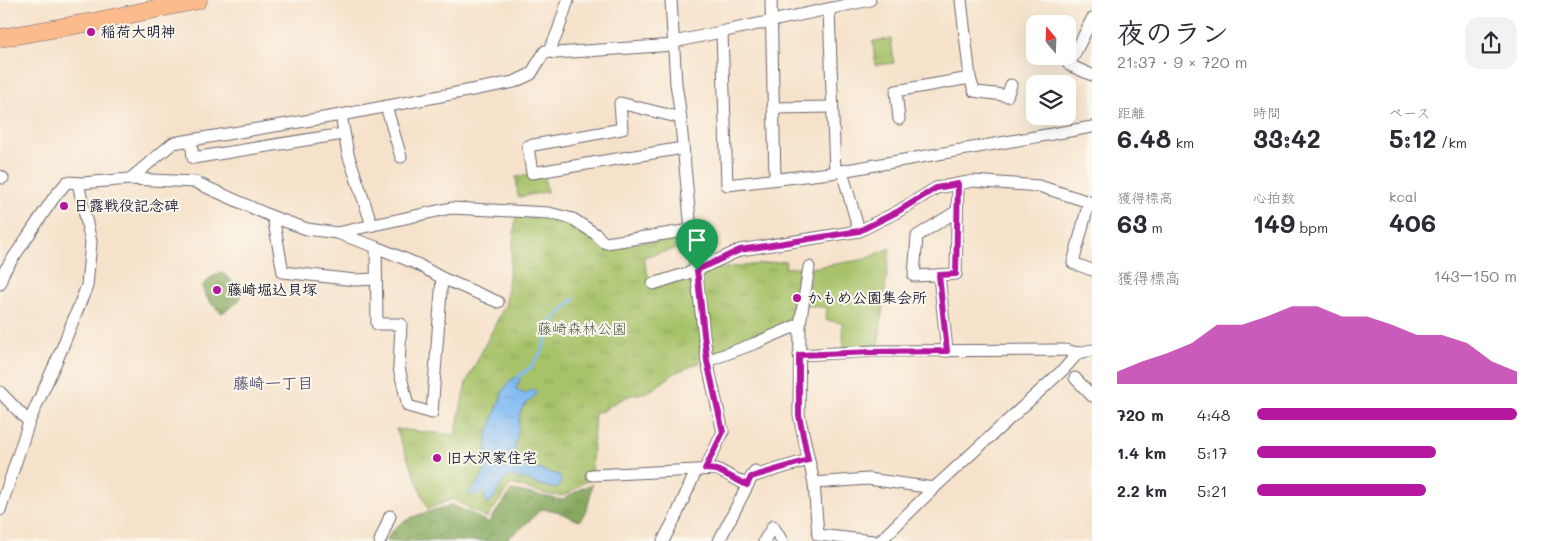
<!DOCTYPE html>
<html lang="ja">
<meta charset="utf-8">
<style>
body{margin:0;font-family:Mali,"Klee One",sans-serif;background:#f2f2f3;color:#2b2b33;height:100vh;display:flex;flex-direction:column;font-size:19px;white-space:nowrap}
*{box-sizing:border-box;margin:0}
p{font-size:16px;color:#7c7c81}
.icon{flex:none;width:28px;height:28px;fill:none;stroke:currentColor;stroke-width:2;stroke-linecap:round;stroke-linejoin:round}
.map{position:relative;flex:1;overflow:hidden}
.panel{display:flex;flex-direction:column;background:#fff;width:450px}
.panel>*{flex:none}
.needle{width:32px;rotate:341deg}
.fabs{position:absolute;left:1026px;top:15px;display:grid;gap:10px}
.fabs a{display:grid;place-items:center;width:50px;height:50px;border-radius:10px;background:#fff;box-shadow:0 5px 20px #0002;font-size:25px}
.pin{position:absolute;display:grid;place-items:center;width:42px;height:42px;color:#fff;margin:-51px -21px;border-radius:50% 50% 50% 0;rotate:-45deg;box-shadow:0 0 5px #0007}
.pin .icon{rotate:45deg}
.round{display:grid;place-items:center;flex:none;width:52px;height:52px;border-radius:15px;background:#f2f2f3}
.summary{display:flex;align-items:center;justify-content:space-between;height:85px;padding:0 25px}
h1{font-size:28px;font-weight:700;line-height:38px}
.metrics{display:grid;grid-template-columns:repeat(3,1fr);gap:8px;height:85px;padding:5px 25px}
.metrics div{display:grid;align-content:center}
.metrics b{font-size:25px;font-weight:700}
.metrics small{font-size:14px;font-weight:400}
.metrics p{font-size:14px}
.chart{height:140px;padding:10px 25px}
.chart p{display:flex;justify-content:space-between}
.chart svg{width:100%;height:90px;margin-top:5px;fill:#b5179e;opacity:.7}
ul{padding:0 25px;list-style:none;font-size:16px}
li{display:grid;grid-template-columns:80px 60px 1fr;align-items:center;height:38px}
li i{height:12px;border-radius:6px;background:#b5179e}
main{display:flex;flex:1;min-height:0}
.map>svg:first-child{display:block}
.grass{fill:#a7c269;stroke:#647252}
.forest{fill:url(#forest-crowns);stroke:#54654c}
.park{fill:url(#park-tufts);stroke:#647252}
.water{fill:url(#water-ripples);stroke:#526f98}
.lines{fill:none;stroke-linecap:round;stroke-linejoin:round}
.stream{stroke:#83bcf4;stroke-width:3}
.street-casing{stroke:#6c656d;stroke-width:13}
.primary-casing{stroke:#6c656d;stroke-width:19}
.street{stroke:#fff;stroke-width:11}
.primary{stroke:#fbbb8c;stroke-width:18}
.route-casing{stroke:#fff;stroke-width:10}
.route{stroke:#b5179e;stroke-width:6}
.poi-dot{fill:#b5179e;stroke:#fbf7ec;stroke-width:2}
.labels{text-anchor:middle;stroke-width:4;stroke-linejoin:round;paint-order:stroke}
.poi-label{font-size:15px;font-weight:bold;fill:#22223b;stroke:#fbf7ec;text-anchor:start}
.park-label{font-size:15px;fill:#515a4b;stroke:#fbf7ec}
.neighbourhood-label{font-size:16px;font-weight:bold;fill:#5d5574;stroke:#fbf7ec}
</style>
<main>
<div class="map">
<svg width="1092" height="541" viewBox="0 0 1092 541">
<defs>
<pattern id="forest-crowns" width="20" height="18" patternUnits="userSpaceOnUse" patternTransform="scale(1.25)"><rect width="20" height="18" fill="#85a85d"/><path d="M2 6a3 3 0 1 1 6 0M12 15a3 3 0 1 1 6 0" fill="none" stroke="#6c884e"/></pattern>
<pattern id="park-tufts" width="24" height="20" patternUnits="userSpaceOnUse" patternTransform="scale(1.25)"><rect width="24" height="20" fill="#a7c269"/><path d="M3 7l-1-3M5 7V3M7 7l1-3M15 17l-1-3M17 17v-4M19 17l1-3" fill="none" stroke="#8fa65c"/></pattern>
<pattern id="water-ripples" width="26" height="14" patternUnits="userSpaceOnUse" patternTransform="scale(1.25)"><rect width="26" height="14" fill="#83bcf4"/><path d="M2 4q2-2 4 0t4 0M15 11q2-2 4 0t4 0" fill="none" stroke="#71a1d2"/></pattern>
</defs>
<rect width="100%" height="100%" fill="#fbf7ec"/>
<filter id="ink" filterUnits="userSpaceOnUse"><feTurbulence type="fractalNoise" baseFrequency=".02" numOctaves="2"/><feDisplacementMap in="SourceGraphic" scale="10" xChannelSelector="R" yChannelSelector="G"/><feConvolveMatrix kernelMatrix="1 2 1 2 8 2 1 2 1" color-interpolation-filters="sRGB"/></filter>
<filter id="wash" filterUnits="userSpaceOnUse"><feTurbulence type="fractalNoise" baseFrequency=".0096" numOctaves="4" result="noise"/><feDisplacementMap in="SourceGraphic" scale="20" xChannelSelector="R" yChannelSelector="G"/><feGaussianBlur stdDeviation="1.12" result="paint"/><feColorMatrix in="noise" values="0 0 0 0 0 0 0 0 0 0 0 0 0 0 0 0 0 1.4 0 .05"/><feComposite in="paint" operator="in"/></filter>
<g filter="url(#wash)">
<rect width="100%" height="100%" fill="#f6e2ca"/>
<path class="grass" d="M890,248L878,347L844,349L842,323L826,320L827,308L806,305L811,268L866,259Z"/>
<g class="forest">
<path d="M221,273C227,275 229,279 234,283C253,295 233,306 222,313C212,305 205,299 202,286L210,278Z"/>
<path d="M592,484C589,500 590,508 579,521L556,511L541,509C529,522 518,532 503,541H386C395,517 430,512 451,505L473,514L488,523L512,490L562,500L580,489Z"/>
</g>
<g class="park">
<path d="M891,39L894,63L875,65L873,41Z"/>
<path d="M544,173L547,192L518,197L516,177Z"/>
<path d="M516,215L573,222L607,246L679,238L680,248L643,257L652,289L694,276L703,358L701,362L675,373L653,389L644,393L631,395L616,402L603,411L595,412L591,479C580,483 575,491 565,495C555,499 523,487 511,484L487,518L452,499L428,509L396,429L455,435L466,383L506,303Z"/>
<path d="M786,261L785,268L799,267L805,274L797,321L713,354L710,353L700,275L706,270Z"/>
</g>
<path class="water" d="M518,377L520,380L516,388L517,390L524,394L534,389L535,390L537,393L524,406L520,413L514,456L519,464L559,475C562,478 561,484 557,488H551L512,476L505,479L493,499L488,503L486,502C484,487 481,493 470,496L469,494L482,477L485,470L487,435L504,389L512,379Z"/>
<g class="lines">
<path class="stream" d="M518,377L531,367L542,351L551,322L570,303L575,299"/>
</g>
</g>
<g filter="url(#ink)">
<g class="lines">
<g class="street-casing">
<g id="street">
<path d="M671,0L676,84L679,103L691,230"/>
<path d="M771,0L775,179"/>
<path d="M961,0L970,78L974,91C987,94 995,93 1007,96L1011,85"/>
<path d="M829,9L835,172"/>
<path d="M1092,19L1069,65L1092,75"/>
<path d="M722,32L727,185L830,173L1092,127"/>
<path d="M674,42L870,0"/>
<path d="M549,52L558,31L568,0"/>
<path d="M386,106L401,157"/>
<path d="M773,108L832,107"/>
<path d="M341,115L348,154L372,225"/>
<path d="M681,118L620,103L622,129L528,146L532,173L683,148"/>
<path d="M899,119L896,91L970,78"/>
<path d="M191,141L193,158L343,134"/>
<path d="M842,171L859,231"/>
<path d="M0,176L3,178"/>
<path d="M130,179L173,143L341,115L514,82L531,74L545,51L556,53L674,45"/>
<path d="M1089,202L1073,263L1092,270"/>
<path d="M957,211L917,236L914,276L956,274L958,184"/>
<path d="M273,217L283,272L355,280L376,279"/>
<path d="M337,233L451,208L549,213L573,219L597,235L601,240L606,243L691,230L707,361"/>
<path d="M376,247L377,324H401L399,368L408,406L432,413L442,278"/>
<path d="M809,267L800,324L799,415L814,483L818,535L873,541"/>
<path d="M939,275L947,351"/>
<path d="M0,284L3,273L55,196L67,182L82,183L130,179L195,182L273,217L307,229L337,233L376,247L417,264L442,278L498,302"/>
<path d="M653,284L697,270L740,250L859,231L897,212L936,188L958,184L973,181L1039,186L1092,203"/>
<path d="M799,355L873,351L1065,350L1078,353"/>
<path d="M1075,378L1092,396"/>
<path d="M0,392L29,422"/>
<path d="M705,469L723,432L707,361L756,343L800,324"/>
<path d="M592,475L717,469L747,485"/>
<path d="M751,477L808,460"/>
<path d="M814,483L868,479L934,488"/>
<path d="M0,510L29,422L60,353L87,286L91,242L78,183"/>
<path d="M380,541L390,516"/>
<path d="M663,541L676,516L696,471"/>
<path d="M719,541L755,471"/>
<path d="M764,541L773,526L782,541"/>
<path d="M880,541L934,488L1064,369L1078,353L1092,350"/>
</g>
</g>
<g class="primary-casing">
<path id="primary" d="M0,38L98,21L198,0"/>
</g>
<use href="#street" class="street"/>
<use href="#primary" class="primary"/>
</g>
</g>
<g class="lines" filter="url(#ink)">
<g class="route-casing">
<path id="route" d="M958,184L956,274L939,275L947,351L873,352L799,355V415L808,460L751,477L747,485L717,470L705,469L723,432L707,361L697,270L740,250L859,231L897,212L936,188Z"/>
</g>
<use href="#route" class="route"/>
</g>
<g class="poi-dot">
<circle cx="91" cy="32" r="5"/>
<circle cx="64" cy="206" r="5"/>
<circle cx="217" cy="290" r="5"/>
<circle cx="797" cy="298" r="5"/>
<circle cx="437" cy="458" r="5"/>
</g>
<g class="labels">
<g class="poi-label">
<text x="101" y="37">稲荷大明神</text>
<text x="74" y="211">日露戦役記念碑</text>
<text x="227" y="295">藤崎堀込貝塚</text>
<text x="807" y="303">かもめ公園集会所</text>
<text x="447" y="463">旧大沢家住宅</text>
</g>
<g class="park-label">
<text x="582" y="334">藤崎森林公園</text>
</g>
<g class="neighbourhood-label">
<text x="273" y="389">藤崎一丁目</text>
</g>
</g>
</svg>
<div class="fabs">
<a><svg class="needle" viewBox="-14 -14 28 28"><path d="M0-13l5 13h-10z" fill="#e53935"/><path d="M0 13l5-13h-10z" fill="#7c7c81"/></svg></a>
<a><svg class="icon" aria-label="layers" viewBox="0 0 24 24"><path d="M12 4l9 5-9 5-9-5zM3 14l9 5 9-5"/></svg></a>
</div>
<div class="pin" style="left:697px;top:270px;background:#1e9e55"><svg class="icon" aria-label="arrive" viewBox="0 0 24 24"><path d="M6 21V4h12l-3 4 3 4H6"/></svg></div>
</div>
<section class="panel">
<div class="summary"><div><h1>夜のラン</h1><p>21:37 · 9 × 720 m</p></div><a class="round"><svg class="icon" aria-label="share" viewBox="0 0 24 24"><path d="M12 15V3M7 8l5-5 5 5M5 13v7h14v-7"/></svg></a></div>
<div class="metrics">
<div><p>距離</p><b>6.48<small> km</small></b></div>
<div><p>時間</p><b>33:42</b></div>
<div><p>ペース</p><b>5:12<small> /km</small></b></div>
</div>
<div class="metrics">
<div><p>獲得標高</p><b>63<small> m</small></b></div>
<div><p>心拍数</p><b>149<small> bpm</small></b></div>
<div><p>kcal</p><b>406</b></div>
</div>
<div class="chart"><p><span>獲得標高</span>143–150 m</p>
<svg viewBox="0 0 160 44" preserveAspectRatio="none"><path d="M0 44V38L10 33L20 29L30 24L40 15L50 15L60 11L70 6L80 6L90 11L100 11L110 15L120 20L130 20L140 24L150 33L160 38V44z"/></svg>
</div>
<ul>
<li><b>720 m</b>4:48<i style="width:100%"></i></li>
<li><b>1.4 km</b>5:17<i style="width:69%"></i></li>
<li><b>2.2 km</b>5:21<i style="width:65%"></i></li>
</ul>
</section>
</main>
